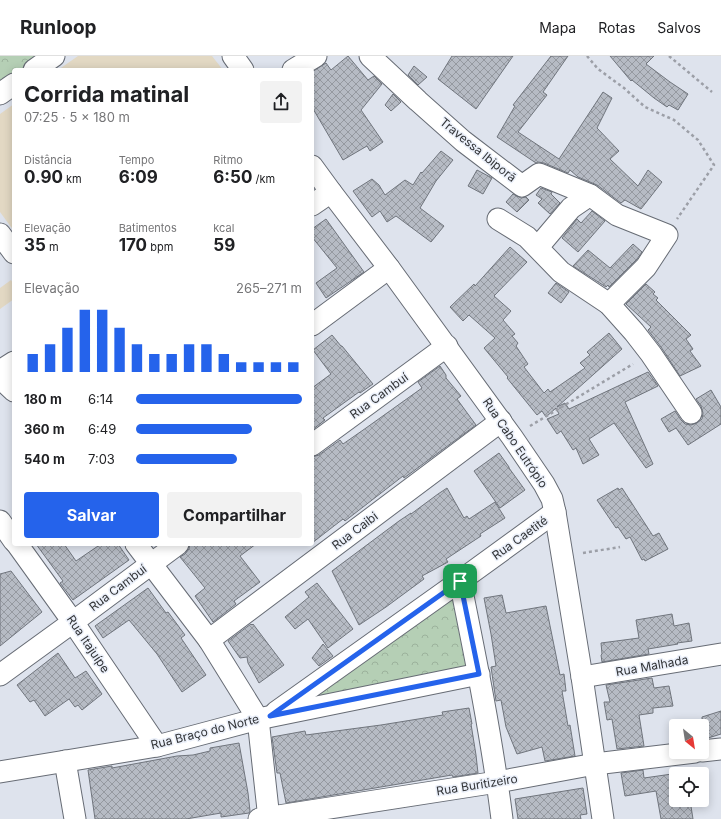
<!DOCTYPE html>
<html lang="pt">
<meta charset="utf-8">
<style>
body{margin:0;font-family:Inter,sans-serif;background:#f2f2f2;color:#202124;height:100vh;display:flex;flex-direction:column;font-size:15px;white-space:nowrap}
*{box-sizing:border-box;margin:0}
p{font-size:13px;color:#757577}
.icon{flex:none;width:22px;height:22px;fill:none;stroke:currentColor;stroke-width:2;stroke-linecap:round;stroke-linejoin:round}
.map{position:relative;flex:1;overflow:hidden}
.details{position:absolute;left:12px;top:12px;width:302px;height:478px;display:flex;flex-direction:column;background:#fff;border-radius:4px;box-shadow:0 2px 10px #0003}
.details>*{flex:none}
.needle{width:26px;rotate:150deg}
.buttons{position:absolute;left:669px;top:663px;display:grid;gap:8px}
.buttons a{display:grid;place-items:center;width:40px;height:40px;border-radius:4px;background:#fff;box-shadow:0 2px 10px #0003;font-size:20px}
.pin{position:absolute;display:grid;place-items:center;width:34px;height:34px;color:#fff;margin:-17px;border-radius:8px;box-shadow:0 2px 6px #0006}
.round{display:grid;place-items:center;flex:none;width:42px;height:42px;border-radius:4px;background:#f2f2f2}
.overview{display:flex;align-items:center;justify-content:space-between;height:68px;padding:0 12px}
h1{font-size:22px;font-weight:700;line-height:30px}
.figures{display:grid;grid-template-columns:repeat(3,1fr);gap:6px;height:68px;padding:4px 12px}
.figures div{display:grid;align-content:center}
.figures b{font-size:17px;font-weight:700}
.figures small{font-size:11px;font-weight:400}
.figures p{font-size:11px}
.chart{height:112px;padding:8px 12px}
.chart p{display:flex;justify-content:space-between}
.chart svg{width:100%;height:72px;margin-top:4px;stroke:#2563eb;stroke-width:6}
.primary-button{display:flex;gap:8px;margin-top:auto;padding:8px 12px}
.primary-button a{flex:1;height:46px;border-radius:4px;background:#2563eb;color:#fff;font-size:16px;font-weight:700;line-height:46px;text-align:center}
.primary-button a+a{background:#f2f2f2;color:#202124}
ul{padding:0 12px;list-style:none;font-size:13px}
li{display:grid;grid-template-columns:64px 48px 1fr;align-items:center;height:30px}
li i{height:10px;border-radius:5px;background:#2563eb}
header{display:flex;align-items:center;gap:24px;box-sizing:border-box;height:56px;padding:0 20px;background:#fff;border-bottom:1px solid #e0e0e0}
header strong{font-size:19px}
nav{display:flex;gap:22px;margin-inline-start:auto;font-size:14px}
.map>svg:first-child{display:block}
.education{fill:#e2d8c3}
.park{fill:url(#park-crowns)}
.building{fill:url(#building-cross-hatch);stroke:#70757d}
.lines{fill:none;stroke-linecap:round;stroke-linejoin:round}
.minor-casing{stroke:#676c75;stroke-width:23}
.path{stroke:#9c9fa7;stroke-width:2.5;stroke-dasharray:3 3;stroke-linecap:butt}
.minor{stroke:#fff;stroke-width:21}
.route-casing{stroke:#fff;stroke-width:8}
.route{stroke:#2563eb;stroke-width:5}
.labels{text-anchor:middle;stroke-width:3;stroke-linejoin:round;paint-order:stroke}
.street-label{font-size:12px;fill:#323437;stroke:#ebf0fa}
</style>
<header>
<strong>Runloop</strong>
<nav><a>Mapa</a><a>Rotas</a><a>Salvos</a></nav>
</header>
<div class="map">
<svg width="721" height="763" viewBox="0 0 721 763">
<defs>
<pattern id="park-crowns" width="20" height="18" patternUnits="userSpaceOnUse"><rect width="20" height="18" fill="#b5cfb5"/><path d="M2 6a3 3 0 1 1 6 0M12 15a3 3 0 1 1 6 0" fill="none" stroke="#9cb29c"/></pattern>
<pattern id="building-cross-hatch" width="8" height="8" patternUnits="userSpaceOnUse"><rect width="8" height="8" fill="#b6bbc4"/><path d="M0 0l8 8M0 8l8-8" fill="none" stroke="#9599a0"/></pattern>
</defs>
<rect width="100%" height="100%" fill="#dee3ed"/>
<g class="education">
<path d="M78,0H212L223,14H58Z"/>
<path d="M14,48V175L0,156V58Z"/>
<path d="M11,224L14,229V243L0,253V232Z"/>
</g>
<g class="park">
<path d="M0,0H56L37,14H14V31L0,41Z"/>
<path d="M452,541L466,612L310,643Z"/>
</g>
<g class="building">
<path d="M348,0L368,24L374,20L382,28L361,54L383,86L370,95L367,90L343,104L312,51V16L326,7L331,14Z"/>
<path d="M452,0H513L476,53L438,23Z"/>
<path d="M551,0H568L543,36L547,39L518,76L559,103L603,36L612,42L597,72L619,95L610,103L638,130L648,114L662,126L641,153L625,144L621,147L597,129L578,121L570,114L568,117L544,107L538,106L536,107L497,81L515,50L513,49Z"/>
<path d="M610,0H654L646,8L670,26L688,38L678,54L669,49L667,51L654,42L632,24L631,25Z"/>
<path d="M414,10L427,21L418,29L408,19Z"/>
<path d="M393,38L401,46L391,55L385,49Z"/>
<path d="M441,95L453,104L436,125L420,152L444,170L431,186L396,160L387,166L380,155L372,161L353,135L372,123L379,129L385,139L405,124L413,129L421,116L422,117Z"/>
<path d="M477,114L492,122L483,138L468,130Z"/>
<path d="M541,132L552,136L551,138L560,147L550,158L538,147L542,143L536,139Z"/>
<path d="M513,138L521,142L526,141L529,144L517,156L506,146Z"/>
<path d="M592,155L605,165L578,196L562,182L577,163L581,167Z"/>
<path d="M326,163L364,216L326,242L316,227L337,212L312,181V173Z"/>
<path d="M633,188L642,196L637,203L609,231L608,229L606,231L573,210L588,194L610,212Z"/>
<path d="M510,191L527,206L494,240L511,255L503,264L515,278L512,280L518,287L516,290L528,308L524,311L544,337L548,333L550,336L585,312L580,307L590,299L587,296L609,277L622,293L557,351L565,347L569,353L648,316L658,330L625,346L653,408L646,412L614,367L589,383L599,399L583,408L576,392L573,394L561,375L557,378L547,363L559,358L556,352L546,361L542,355L537,359L507,322L508,321L484,292L495,282L469,259L463,265L450,251L474,228L475,230Z"/>
<path d="M556,227L569,236L561,247L548,237Z"/>
<path d="M646,228L655,236L653,238L658,242L656,244L691,279L686,283L693,293L690,295L701,310L680,320L661,291L648,274L651,271L626,248Z"/>
<path d="M332,279L341,290H342L373,328L360,337L359,336L323,362L325,364L312,374V332L331,318L313,294Z"/>
<path d="M440,310L446,319V322L461,340L457,343L476,369L404,422L403,420L345,465L343,463L312,487V401L319,399L340,384L343,388L366,372L422,332L418,326Z"/>
<path d="M711,334L721,351V368L688,389L676,372L669,376L661,363L675,355L681,364L685,368L691,369L697,367L702,363L703,357L701,350L696,343Z"/>
<path d="M499,397L509,411V412L525,434L500,452L474,415Z"/>
<path d="M447,432L464,462L467,460L469,463L495,446L505,462L480,478L481,480L446,503L448,506L422,520L424,523L386,551L359,569L332,515L399,465L411,457V458L438,438Z"/>
<path d="M618,432L619,434L622,432L653,480L659,477L668,493L645,505L644,503L642,504L630,481L626,483L618,471L616,472L597,444Z"/>
<path d="M36,488H64L76,505L101,488H118L129,504L73,544L60,527L63,525Z"/>
<path d="M190,488H256L240,500L260,526L234,545L236,548L213,566L195,540L205,532L180,501L185,498L189,493Z"/>
<path d="M11,515L42,556L0,590V518Z"/>
<path d="M317,527L353,573L328,592L308,563L295,573L285,561L309,541L305,536Z"/>
<path d="M148,532L166,557L168,556L185,579L181,582L206,619L182,636L157,598L129,564L103,582L95,570Z"/>
<path d="M502,539L506,557L546,550L560,619L564,618L566,635H562L568,670L570,669L575,700L545,705L542,691L517,698L506,671L501,644L496,645L491,611L496,610L491,578L484,542Z"/>
<path d="M672,558L674,570L689,567L692,585L677,587L678,588L648,593L649,598L602,606L601,599L602,598L601,587L639,582L636,564Z"/>
<path d="M251,568L252,569L253,568L284,609L259,627L248,607L247,601L240,602L228,585Z"/>
<path d="M323,588L333,600L319,610L312,602Z"/>
<path d="M58,597L75,622L86,615L102,638L82,654L78,649L75,651L69,643L45,660L34,644L30,646L17,629Z"/>
<path d="M652,622L654,632L669,630L673,650L653,652V657L639,659L644,690L617,693L612,663L607,664L604,646H610L606,629Z"/>
<path d="M469,652L472,668H471L476,699L478,717L453,721L452,719L286,747L280,717H277L272,681L305,675L306,679L381,669L443,659L442,656Z"/>
<path d="M721,655V678L708,682L702,683V661Z"/>
<path d="M239,687L248,737L250,755L249,757L221,761V757L186,763H95L88,714L112,710V712L177,700L193,699L210,695V692Z"/>
<path d="M643,714L644,722L686,716V718H676V744H690L693,763H661L656,735L625,740L621,717Z"/>
<path d="M583,732L587,758L580,759L581,763H518L515,743Z"/>
</g>
<g class="lines">
<g class="minor-casing">
<g id="minor">
<path d="M233,0L243,14"/>
<path d="M370,0L418,45L463,85L522,130L539,118L590,139L617,159L667,179L646,211L609,248"/>
<path d="M34,14L54,0"/>
<path d="M293,14L316,0"/>
<path d="M0,38L14,28"/>
<path d="M312,110L331,136L389,212L512,381L544,428L552,443L555,456L582,621L603,763"/>
<path d="M312,149L331,136"/>
<path d="M498,163L527,181L561,216L609,248L634,276L651,298L691,357"/>
<path d="M0,178L14,197"/>
<path d="M538,191L571,152L590,139"/>
<path d="M312,269L389,212"/>
<path d="M0,315L14,306"/>
<path d="M0,322L14,335"/>
<path d="M312,389L447,290"/>
<path d="M0,465L14,485"/>
<path d="M17,488L73,566L157,690"/>
<path d="M136,488L209,584L258,663L269,763"/>
<path d="M460,525C476,604 492,683 502,763"/>
<path d="M209,584L501,365"/>
<path d="M0,619L73,566L178,488"/>
<path d="M582,621L721,598"/>
<path d="M276,656L460,525L555,456"/>
<path d="M702,695L721,693"/>
<path d="M65,705L75,763"/>
<path d="M0,716L157,690L258,663L479,618"/>
<path d="M259,763L497,726L595,708L695,696"/>
</g>
</g>
<g class="path">
<path d="M587,0L598,13L624,32L645,51L674,64L698,84L714,109L677,163"/>
<path d="M669,0L712,36"/>
<path d="M530,370L633,308"/>
<path d="M583,497L620,491"/>
</g>
<use href="#minor" class="minor"/>
</g>
<g class="lines">
<g class="route-casing">
<path id="route" d="M460,525L479,618L270,660Z"/>
</g>
<use href="#route" class="route"/>
</g>
<g class="labels">
<g class="street-label">
<text transform="translate(478 94) rotate(39)" y="4">Travessa Ibiporã</text>
<text transform="translate(379 340) rotate(-36)" y="4">Rua Cambuí</text>
<text transform="translate(515 387) rotate(56)" y="4">Rua Cabo Eutrópio</text>
<text transform="translate(355 475) rotate(-37)" y="4">Rua Caibi</text>
<text transform="translate(520 482) rotate(-36)" y="4">Rua Caetité</text>
<text transform="translate(118 532) rotate(-37)" y="4">Rua Cambuí</text>
<text transform="translate(88 588) rotate(56)" y="4">Rua Itajuípe</text>
<text transform="translate(652 610) rotate(-10)" y="4">Rua Malhada</text>
<text transform="translate(205 676) rotate(-14)" y="4">Rua Braço do Norte</text>
<text transform="translate(477 729) rotate(-9)" y="4">Rua Buritizeiro</text>
</g>
</g>
</svg>
<div class="buttons">
<a><svg class="needle" viewBox="-14 -14 28 28"><path d="M0-13l5 13h-10z" fill="#e53935"/><path d="M0 13l5-13h-10z" fill="#757577"/></svg></a>
<a><svg class="icon" aria-label="locate" viewBox="0 0 24 24"><circle cx="12" cy="12" r="6"/><path d="M12 2v4M12 18v4M2 12h4M18 12h4"/></svg></a>
</div>
<div class="pin" style="left:460px;top:525px;background:#1e9e55"><svg class="icon" aria-label="arrive" viewBox="0 0 24 24"><path d="M6 21V4h12l-3 4 3 4H6"/></svg></div>
<section class="details">
<div class="overview"><div><h1>Corrida matinal</h1><p>07:25 · 5 × 180 m</p></div><a class="round"><svg class="icon" aria-label="share" viewBox="0 0 24 24"><path d="M12 15V3M7 8l5-5 5 5M5 13v7h14v-7"/></svg></a></div>
<div class="figures">
<div><p>Distância</p><b>0.90<small> km</small></b></div>
<div><p>Tempo</p><b>6:09</b></div>
<div><p>Ritmo</p><b>6:50<small> /km</small></b></div>
</div>
<div class="figures">
<div><p>Elevação</p><b>35<small> m</small></b></div>
<div><p>Batimentos</p><b>170<small> bpm</small></b></div>
<div><p>kcal</p><b>59</b></div>
</div>
<div class="chart"><p><span>Elevação</span>265–271 m</p>
<svg viewBox="0 0 160 44" preserveAspectRatio="none"><path d="M5 44V33M15 44V27M25 44V17M35 44V6M45 44V6M55 44V17M65 44V27M75 44V33M85 44V33M95 44V27M105 44V27M115 44V33M125 44V38M135 44V38M145 44V38M155 44V38"/></svg>
</div>
<ul>
<li><b>180 m</b>6:14<i style="width:100%"></i></li>
<li><b>360 m</b>6:49<i style="width:70%"></i></li>
<li><b>540 m</b>7:03<i style="width:61%"></i></li>
</ul>
<div class="primary-button"><a>Salvar</a><a>Compartilhar</a></div>
</section>
</div>
